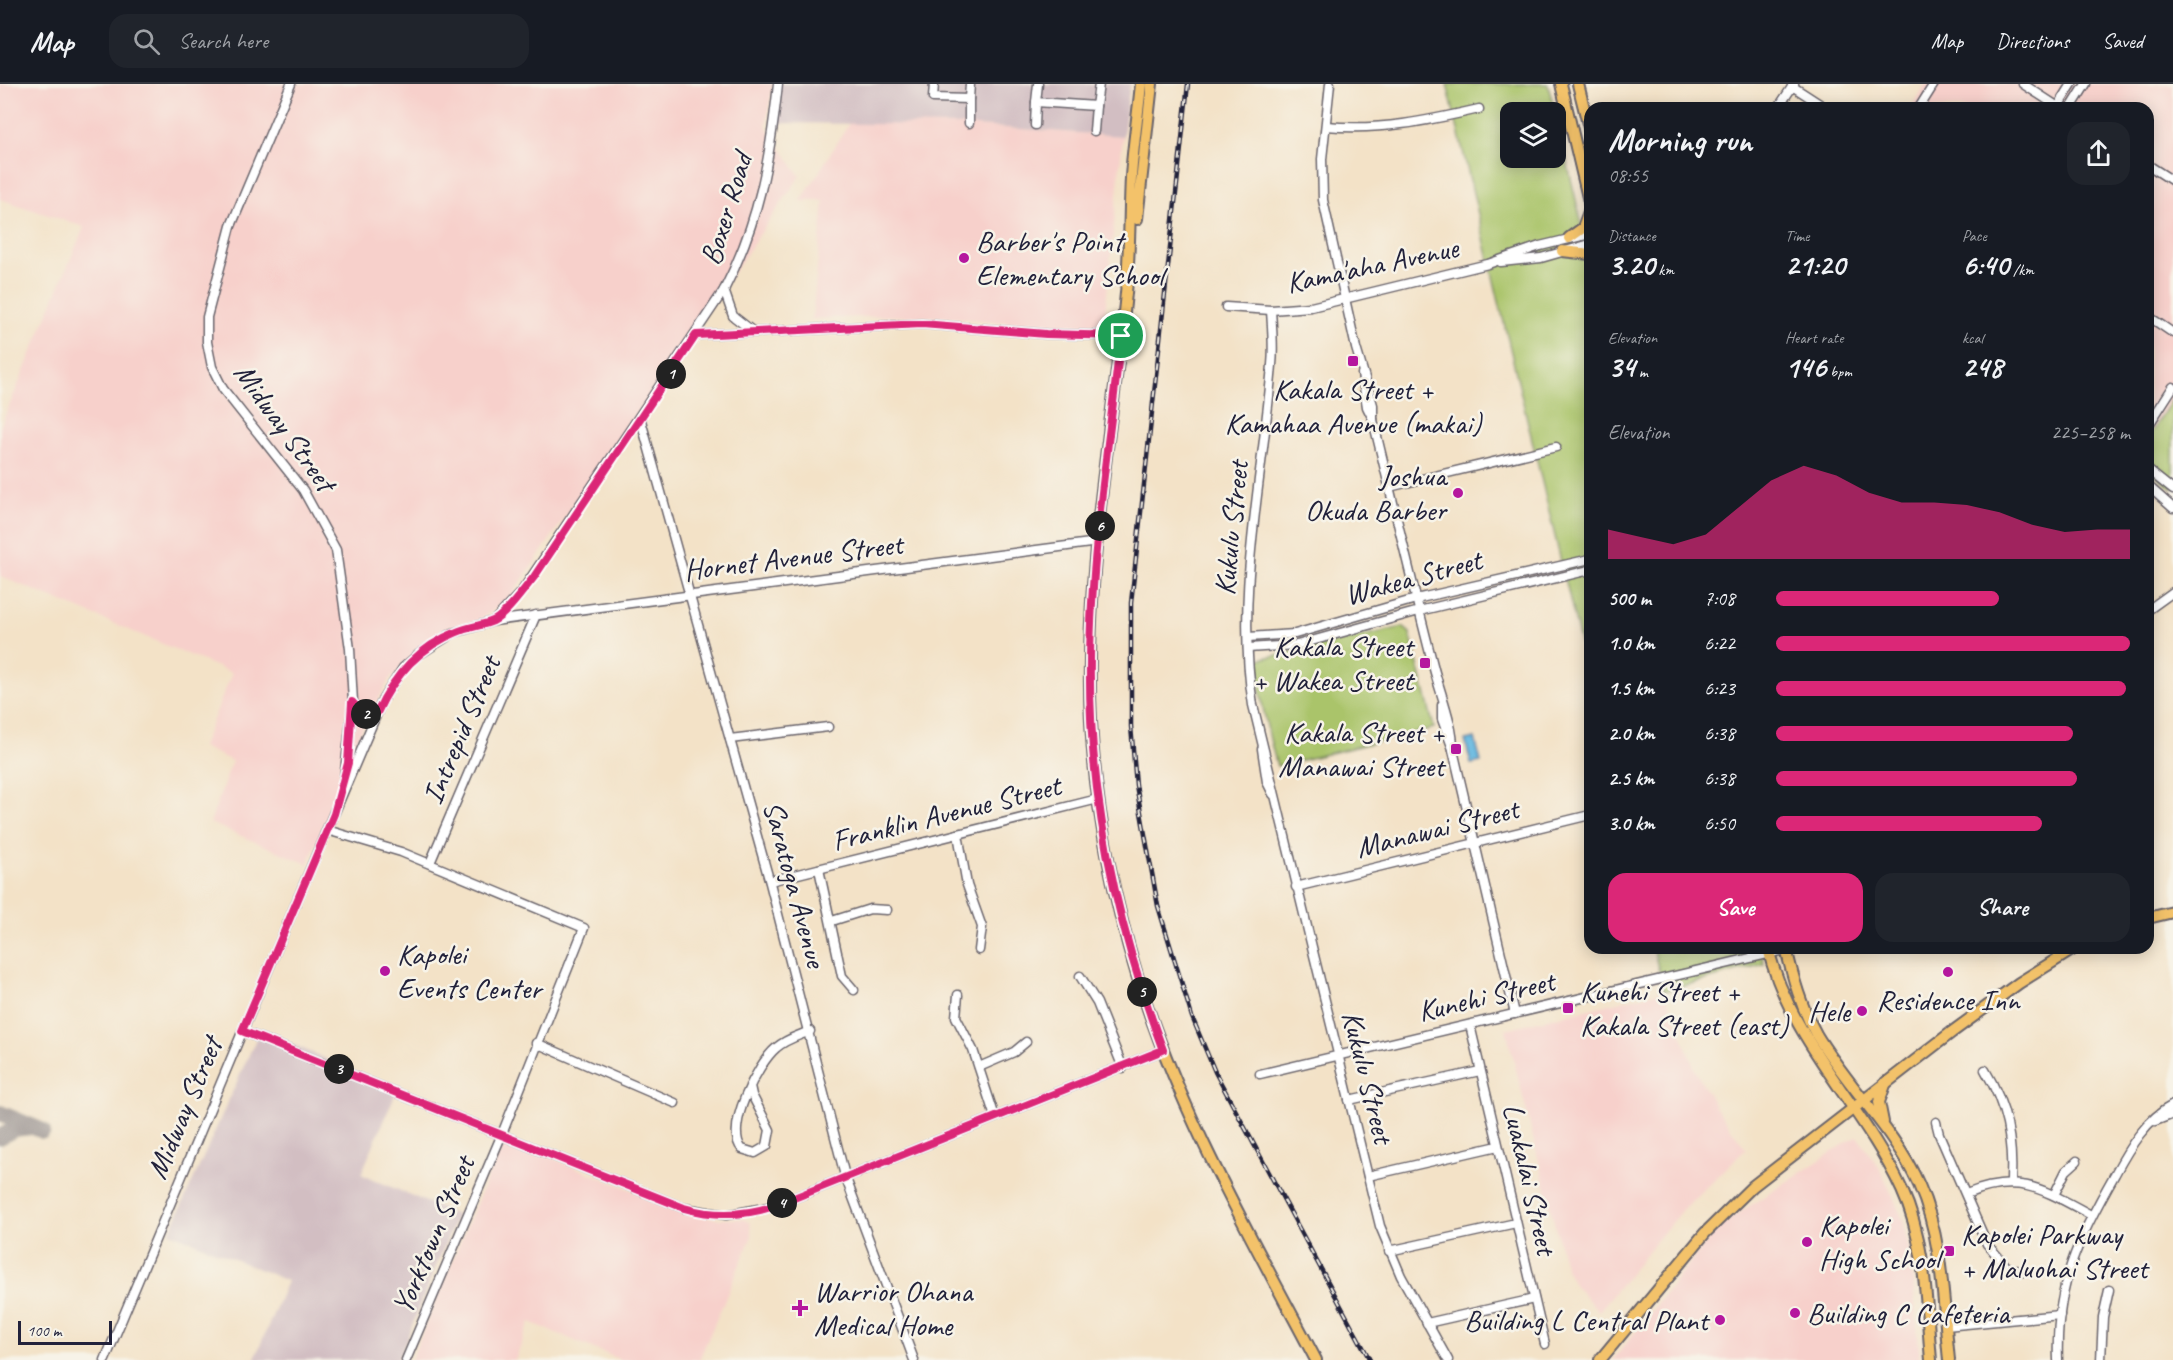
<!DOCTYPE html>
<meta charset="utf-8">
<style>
body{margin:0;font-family:Caveat,sans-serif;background:#20242c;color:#f1f3f6;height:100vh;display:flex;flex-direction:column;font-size:22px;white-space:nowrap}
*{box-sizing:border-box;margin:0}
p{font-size:20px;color:#9ea1a6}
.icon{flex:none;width:33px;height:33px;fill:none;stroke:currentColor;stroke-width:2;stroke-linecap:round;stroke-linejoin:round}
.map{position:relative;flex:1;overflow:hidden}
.drawer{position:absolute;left:1584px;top:18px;width:570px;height:852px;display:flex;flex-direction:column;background:#171b24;border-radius:18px;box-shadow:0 3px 15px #0003}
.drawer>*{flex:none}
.buttons{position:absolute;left:1500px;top:18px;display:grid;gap:12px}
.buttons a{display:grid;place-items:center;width:66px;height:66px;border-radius:12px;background:#171b24;box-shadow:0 3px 15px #0003;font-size:30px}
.scale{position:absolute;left:18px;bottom:15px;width:94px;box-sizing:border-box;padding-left:6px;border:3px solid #22223b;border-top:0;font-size:16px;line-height:21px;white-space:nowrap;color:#22223b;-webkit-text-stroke:4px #f7f3e8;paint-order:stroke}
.pin{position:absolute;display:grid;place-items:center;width:51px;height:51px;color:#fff;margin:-26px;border:3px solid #fff;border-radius:50%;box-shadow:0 2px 6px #0007}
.km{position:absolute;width:30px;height:30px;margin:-15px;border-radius:50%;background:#222;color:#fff;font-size:16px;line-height:30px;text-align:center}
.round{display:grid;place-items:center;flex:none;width:63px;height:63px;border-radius:18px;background:#20242c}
.overview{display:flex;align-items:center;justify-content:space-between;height:102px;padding:0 24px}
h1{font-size:33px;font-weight:700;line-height:45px}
.metrics{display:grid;grid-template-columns:repeat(3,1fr);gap:9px;height:102px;padding:6px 24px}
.metrics div{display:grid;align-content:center}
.metrics b{font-size:30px;font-weight:700}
.metrics small{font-size:16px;font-weight:400}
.metrics p{font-size:16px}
.chart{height:168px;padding:12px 24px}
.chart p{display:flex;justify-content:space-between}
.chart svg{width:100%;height:108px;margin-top:6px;fill:#db2777;opacity:.7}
.button{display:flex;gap:12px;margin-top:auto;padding:12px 24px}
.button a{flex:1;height:69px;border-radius:18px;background:#db2777;color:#fff;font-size:24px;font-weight:700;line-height:69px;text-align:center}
.button a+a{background:#20242c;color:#f1f3f6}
ul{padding:0 24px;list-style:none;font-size:20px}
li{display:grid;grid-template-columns:96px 72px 1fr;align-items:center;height:45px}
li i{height:15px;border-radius:8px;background:#db2777}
header{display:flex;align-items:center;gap:36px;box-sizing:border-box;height:84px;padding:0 30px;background:#171b24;border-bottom:2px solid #363941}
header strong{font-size:28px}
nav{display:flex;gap:33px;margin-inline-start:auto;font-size:21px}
.search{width:420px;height:54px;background:#20242c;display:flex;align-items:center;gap:15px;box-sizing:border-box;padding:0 21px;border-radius:18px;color:#9ea1a6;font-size:22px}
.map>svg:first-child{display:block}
.built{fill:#f7d0cb}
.industrial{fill:#d2bec2}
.green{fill:#aac46b;stroke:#667353;stroke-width:1.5}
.water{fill:#64b7e0;stroke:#436c8e;stroke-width:1.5}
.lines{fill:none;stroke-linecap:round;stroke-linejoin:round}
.taxiway{stroke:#8a8281;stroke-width:16}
.minor-casing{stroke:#6b656c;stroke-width:11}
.major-casing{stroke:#6b656c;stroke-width:14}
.minor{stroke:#fff;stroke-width:8}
.major{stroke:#f3c26a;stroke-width:10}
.rail-casing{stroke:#22223b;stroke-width:4.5}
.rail{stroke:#f7f3e8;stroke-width:2;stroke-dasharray:7;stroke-linecap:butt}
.route-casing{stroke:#fff;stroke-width:12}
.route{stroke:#db2777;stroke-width:8}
.poi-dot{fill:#b5179e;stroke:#f7f3e8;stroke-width:2}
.labels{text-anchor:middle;stroke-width:5;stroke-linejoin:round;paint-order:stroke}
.street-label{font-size:30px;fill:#22223b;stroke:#f7f3e8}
.poi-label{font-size:30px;fill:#22223b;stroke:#f7f3e8;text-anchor:start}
</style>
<header>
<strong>Map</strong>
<div class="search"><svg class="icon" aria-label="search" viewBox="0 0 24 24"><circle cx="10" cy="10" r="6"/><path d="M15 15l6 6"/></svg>Search here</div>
<nav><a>Map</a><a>Directions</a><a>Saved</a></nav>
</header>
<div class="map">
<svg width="2173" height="1276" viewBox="0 0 2173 1276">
<rect width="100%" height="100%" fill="#f7f3e8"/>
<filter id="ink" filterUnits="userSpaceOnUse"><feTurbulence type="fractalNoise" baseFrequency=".0167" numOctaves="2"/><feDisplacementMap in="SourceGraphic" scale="12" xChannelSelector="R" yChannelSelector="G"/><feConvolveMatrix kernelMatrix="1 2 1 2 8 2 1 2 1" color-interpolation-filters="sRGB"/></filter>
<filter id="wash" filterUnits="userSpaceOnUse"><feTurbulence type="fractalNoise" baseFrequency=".008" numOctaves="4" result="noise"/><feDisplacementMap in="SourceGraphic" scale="24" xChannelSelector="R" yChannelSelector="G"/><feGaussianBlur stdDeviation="1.35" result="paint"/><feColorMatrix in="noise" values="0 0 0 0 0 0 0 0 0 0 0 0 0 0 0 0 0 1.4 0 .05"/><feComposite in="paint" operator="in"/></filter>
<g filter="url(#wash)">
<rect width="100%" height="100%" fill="#f3e2c7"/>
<g class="built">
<path d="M0,0H773L766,42L800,92L511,512L481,535L423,564L390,594L362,645L308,780L210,739L232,677L202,663L232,589L0,492V344L84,143L0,115Z"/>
<path d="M1926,0H2173V314L2148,353V24H1910Z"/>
<path d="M850,38L962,41L1123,52L1103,249L962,234L883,232L812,235L824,117H801Z"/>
<path d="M1664,907L1696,988L1716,1024L1746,1065L1681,1127L1599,1227L1575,1202L1565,1182L1506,945Z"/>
<path d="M1857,1052L1881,1086L1903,1136L1910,1165L1920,1276H1613L1719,1142Z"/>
<path d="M506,1059H514L691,1130L718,1135H743L750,1139L752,1152L699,1276H621L530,1238L515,1276H411L501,1061Z"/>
</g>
<g class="industrial">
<path d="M776,0H1130L1123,52L962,41L771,39Z"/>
<path d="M260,946L397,1006L361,1090L457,1131L398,1276H254L287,1197L170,1148Z"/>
</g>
<g class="green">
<path d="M1447,0H1548L1555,28H1510V74H1556V32L1590,174V599Z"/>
<path d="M2173,314V405L2148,386V353Z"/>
<path d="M1403,543L1410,549L1434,644L1277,682C1272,664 1252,588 1260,575Z"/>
<path d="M1653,864H1760L1764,880L1664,907Z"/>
</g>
<path class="water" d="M1475,654L1481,678L1471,680L1465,656Z"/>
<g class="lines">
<g class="taxiway">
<path d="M0,1029L43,1047"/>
<path d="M0,1053L14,1045L31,1043"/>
</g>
</g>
</g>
<g filter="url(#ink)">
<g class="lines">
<g class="minor-casing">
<g id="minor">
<path d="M291,0L231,142L207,233V258L212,283L223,305L303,406L336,466L350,565L353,618L361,628L377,629"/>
<path d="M934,0L933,14L969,15L970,0"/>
<path d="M1038,0L1036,18L1096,22L1099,0"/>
<path d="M1330,0L1322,75L1323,116L1356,264L1373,321V336C1393,418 1412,500 1433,581C1439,606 1454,642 1453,666L1515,930"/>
<path d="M2023,0L2060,24"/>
<path d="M1792,2L1826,24"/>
<path d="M1778,24L1794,0"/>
<path d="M1919,24L1934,0"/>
<path d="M2057,24L2072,0"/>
<path d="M2071,24L2086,0"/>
<path d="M969,39V15"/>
<path d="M1035,41L1036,18"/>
<path d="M1326,42C1380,47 1427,37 1479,25"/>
<path d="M1094,47L1096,22"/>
<path d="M2148,81L2173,97"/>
<path d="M1501,178L1541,174L1590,160"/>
<path d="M724,206L733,232L751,246"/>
<path d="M1226,223L1271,226L1311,223L1488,180L1540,162L1590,150"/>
<path d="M1271,226C1272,244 1274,263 1272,281C1263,394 1235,508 1253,621L1380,1142L1401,1192L1448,1276"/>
<path d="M2148,232L2173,249"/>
<path d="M696,251L922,240L1046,250L1121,252"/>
<path d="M1362,290L1367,323L1373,335"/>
<path d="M640,333L770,799L845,1092L914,1276"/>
<path d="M2148,342L2173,303"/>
<path d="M2148,386L2173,406"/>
<path d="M2148,402L2173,424"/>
<path d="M1389,403L1556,363"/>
<path d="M2148,526L2173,508"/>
<path d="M494,537L1098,458"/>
<path d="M1248,553L1295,550L1416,515L1590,475"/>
<path d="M1248,564L1297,561L1419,527L1590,486"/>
<path d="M1442,621V635L1453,665"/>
<path d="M730,655L828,643"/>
<path d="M1262,665L1267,698L1273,710"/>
<path d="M344,696L353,618"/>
<path d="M334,730L383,615L403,584L418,571L453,549L494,537L522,507L724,206C759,138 770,75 778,0"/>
<path d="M327,746L401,768L584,844L502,1050L406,1276"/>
<path d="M958,750L967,801L982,843L979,866"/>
<path d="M430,779L536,531"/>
<path d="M819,785L842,892L854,906"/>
<path d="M770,797L1098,715"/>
<path d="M1296,803L1590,731"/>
<path d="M832,837L870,825L887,826"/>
<path d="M1080,892L1097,919L1123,984"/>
<path d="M958,911L956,933L973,966L995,1033"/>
<path d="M1470,941L1545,1260"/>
<path d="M242,947L684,1124L726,1131L774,1122L1163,966"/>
<path d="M536,959L675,1019"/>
<path d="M979,983L1014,968L1026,958"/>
<path d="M1985,986C2007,1022 2013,1057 2011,1098"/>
<path d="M1260,990L1793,864"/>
<path d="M750,1002L752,1011L770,1046L767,1062L755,1069L742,1065C724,1044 758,979 776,964C786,955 798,952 810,947"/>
<path d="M1349,1016L1480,987"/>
<path d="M2155,1037L2173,1030"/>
<path d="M1936,1038L1939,1050L1987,1160L2007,1183L2022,1188"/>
<path d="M1368,1092L1498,1062"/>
<path d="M1966,1110C2020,1088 2044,1106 2091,1131"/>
<path d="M2054,1111L2066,1087L2077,1077"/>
<path d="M1389,1167L1516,1139"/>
<path d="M1427,1239L1534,1215"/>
<path d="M1946,1242L2060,1231"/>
<path d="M105,1276L335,726"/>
<path d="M2058,1276C2055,1201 2079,1153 2115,1090C2129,1064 2146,1035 2173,1021"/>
<path d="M2101,1276L2103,1233L2109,1206"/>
</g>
</g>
<g class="major-casing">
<g id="major">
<path d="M1141,0C1138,31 1133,62 1131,93C1129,135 1130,176 1125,219C1112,337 1091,457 1090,576C1088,682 1106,789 1137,891C1178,1026 1250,1151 1316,1276"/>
<path d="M1561,0L1590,122"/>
<path d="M1578,0L1590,48"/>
<path d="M1137,135L1152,0"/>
<path d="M1569,154L1583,144L1590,125"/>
<path d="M1562,167L1590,170"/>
<path d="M2148,834L2173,828"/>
<path d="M1768,864C1790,957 1863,1021 1902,1106C1926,1158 1926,1219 1931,1276"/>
<path d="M1786,864C1793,894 1801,923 1816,950C1847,1002 1894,1045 1919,1101C1943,1155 1943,1218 1949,1276"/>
<path d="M1883,1038L1879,1018L1886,998"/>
<path d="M1600,1276L1705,1149L1753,1102L1952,948L2019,899L2075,864"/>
</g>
</g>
<use href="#minor" class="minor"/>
<use href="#major" class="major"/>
<g class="rail-casing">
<path id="rail" d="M1188,0L1131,519V642L1136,701L1158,822L1192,933L1215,988L1370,1276"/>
</g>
<use href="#rail" class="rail"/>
</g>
</g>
<g class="lines" filter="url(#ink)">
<g class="route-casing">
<path id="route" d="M922,240L1046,250L1121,252C1109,359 1091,468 1090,576C1088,710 1116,841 1163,966L774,1122C744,1132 715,1133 684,1124L242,947L334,730L348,679L352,618L361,628L377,629C393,593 419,563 457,548C468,543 481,542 493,537C505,532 525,504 534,493L696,251Z"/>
</g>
<use href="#route" class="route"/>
</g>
<g class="poi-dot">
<circle cx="964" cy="174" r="6"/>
<rect x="1347" y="271" width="12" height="12" rx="3"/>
<circle cx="1458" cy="409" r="6"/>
<rect x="1419" y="573" width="12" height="12" rx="3"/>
<rect x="1450" y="659" width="12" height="12" rx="3"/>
<circle cx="385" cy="887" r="6"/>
<circle cx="1948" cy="888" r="6"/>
<rect x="1562" y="918" width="12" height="12" rx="3"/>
<circle cx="1862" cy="927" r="6"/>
<circle cx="1807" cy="1158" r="6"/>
<rect x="1943" y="1161" width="12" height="12" rx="3"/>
<path d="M797 1215h6v6h6v6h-6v6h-6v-6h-6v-6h6z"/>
<circle cx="1795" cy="1229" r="6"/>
<circle cx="1720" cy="1236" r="6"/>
</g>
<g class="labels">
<g class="street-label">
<text transform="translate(726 125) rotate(-73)" y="10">Boxer Road</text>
<text transform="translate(1372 181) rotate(-12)" y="10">Kama'aha Avenue</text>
<text transform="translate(285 343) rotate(54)" y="10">Midway Street</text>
<text transform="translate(1231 444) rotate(-84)" y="10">Kukulu Street</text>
<text transform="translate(793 473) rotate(-7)" y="10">Hornet Avenue Street</text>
<text transform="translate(1413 493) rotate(-15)" y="10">Wakea Street</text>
<text transform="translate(461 646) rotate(-67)" y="10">Intrepid Street</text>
<text transform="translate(946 729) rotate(-14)" y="10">Franklin Avenue Street</text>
<text transform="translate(1437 744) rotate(-14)" y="10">Manawai Street</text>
<text transform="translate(795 800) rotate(75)" y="10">Saratoga Avenue</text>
<text transform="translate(1486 912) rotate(-13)" y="10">Kunehi Street</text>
<text transform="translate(1368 993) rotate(76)" y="10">Kukulu Street</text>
<text transform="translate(184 1024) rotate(-67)" y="10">Midway Street</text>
<text transform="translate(1530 1095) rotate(77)" y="10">Luakalai Street</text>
<text transform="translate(433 1151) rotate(-67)" y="10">Yorktown Street</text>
</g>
<g class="poi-label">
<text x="976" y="167">Barber's Point<tspan x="976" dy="34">Elementary School</tspan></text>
<text x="1353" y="315" text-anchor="middle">Kakala Street +<tspan x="1353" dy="34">Kamahaa Avenue (makai)</tspan></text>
<text x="1446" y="402" text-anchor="end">Joshua<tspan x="1446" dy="34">Okuda Barber</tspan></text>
<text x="1413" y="572" text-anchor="end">Kakala Street<tspan x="1413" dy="34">+ Wakea Street</tspan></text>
<text x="1444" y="658" text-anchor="end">Kakala Street +<tspan x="1444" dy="34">Manawai Street</tspan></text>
<text x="397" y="880">Kapolei<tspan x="397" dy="34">Events Center</tspan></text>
<text x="1580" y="917">Kunehi Street +<tspan x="1580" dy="34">Kakala Street (east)</tspan></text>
<text x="1948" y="926" text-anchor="middle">Residence Inn</text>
<text x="1850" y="937" text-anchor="end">Hele</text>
<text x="1819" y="1151">Kapolei<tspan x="1819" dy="34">High School</tspan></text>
<text x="1961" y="1160">Kapolei Parkway<tspan x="1961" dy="34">+ Maluohai Street</tspan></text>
<text x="814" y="1217">Warrior Ohana<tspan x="814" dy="34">Medical Home</tspan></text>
<text x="1807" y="1239">Building C Cafeteria</text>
<text x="1708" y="1246" text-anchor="end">Building L Central Plant</text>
</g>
</g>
</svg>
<div class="buttons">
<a><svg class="icon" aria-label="layers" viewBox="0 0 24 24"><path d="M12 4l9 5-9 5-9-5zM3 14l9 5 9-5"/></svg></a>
</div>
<div class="scale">100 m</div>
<div class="pin" style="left:1121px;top:252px;background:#1e9e55"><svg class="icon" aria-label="arrive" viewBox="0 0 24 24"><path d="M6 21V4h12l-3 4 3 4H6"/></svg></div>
<b class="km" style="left:671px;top:290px">1</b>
<b class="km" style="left:366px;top:630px">2</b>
<b class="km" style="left:339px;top:985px">3</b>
<b class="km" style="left:782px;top:1119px">4</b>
<b class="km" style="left:1142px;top:908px">5</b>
<b class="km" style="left:1100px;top:442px">6</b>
<section class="drawer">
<div class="overview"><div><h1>Morning run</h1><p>08:55</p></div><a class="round"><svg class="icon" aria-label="share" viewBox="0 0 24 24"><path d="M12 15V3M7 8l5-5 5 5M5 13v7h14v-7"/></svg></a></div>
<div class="metrics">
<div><p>Distance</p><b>3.20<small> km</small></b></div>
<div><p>Time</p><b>21:20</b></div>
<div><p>Pace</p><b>6:40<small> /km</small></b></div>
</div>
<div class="metrics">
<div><p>Elevation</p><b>34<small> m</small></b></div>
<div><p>Heart rate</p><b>146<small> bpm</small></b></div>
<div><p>kcal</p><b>248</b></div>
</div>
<div class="chart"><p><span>Elevation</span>225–258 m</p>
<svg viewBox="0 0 160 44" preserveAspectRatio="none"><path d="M0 44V32L10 35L20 38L30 34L40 23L50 12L60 6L70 10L80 17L90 21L100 21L110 22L120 25L130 30L140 33L150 32L160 32V44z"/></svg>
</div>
<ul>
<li><b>500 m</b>7:08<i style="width:63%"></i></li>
<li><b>1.0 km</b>6:22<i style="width:100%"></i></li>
<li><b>1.5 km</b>6:23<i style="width:99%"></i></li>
<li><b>2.0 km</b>6:38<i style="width:84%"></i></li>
<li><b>2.5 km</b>6:38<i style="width:85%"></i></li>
<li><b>3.0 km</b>6:50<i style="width:75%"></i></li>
</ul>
<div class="button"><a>Save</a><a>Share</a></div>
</section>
</div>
